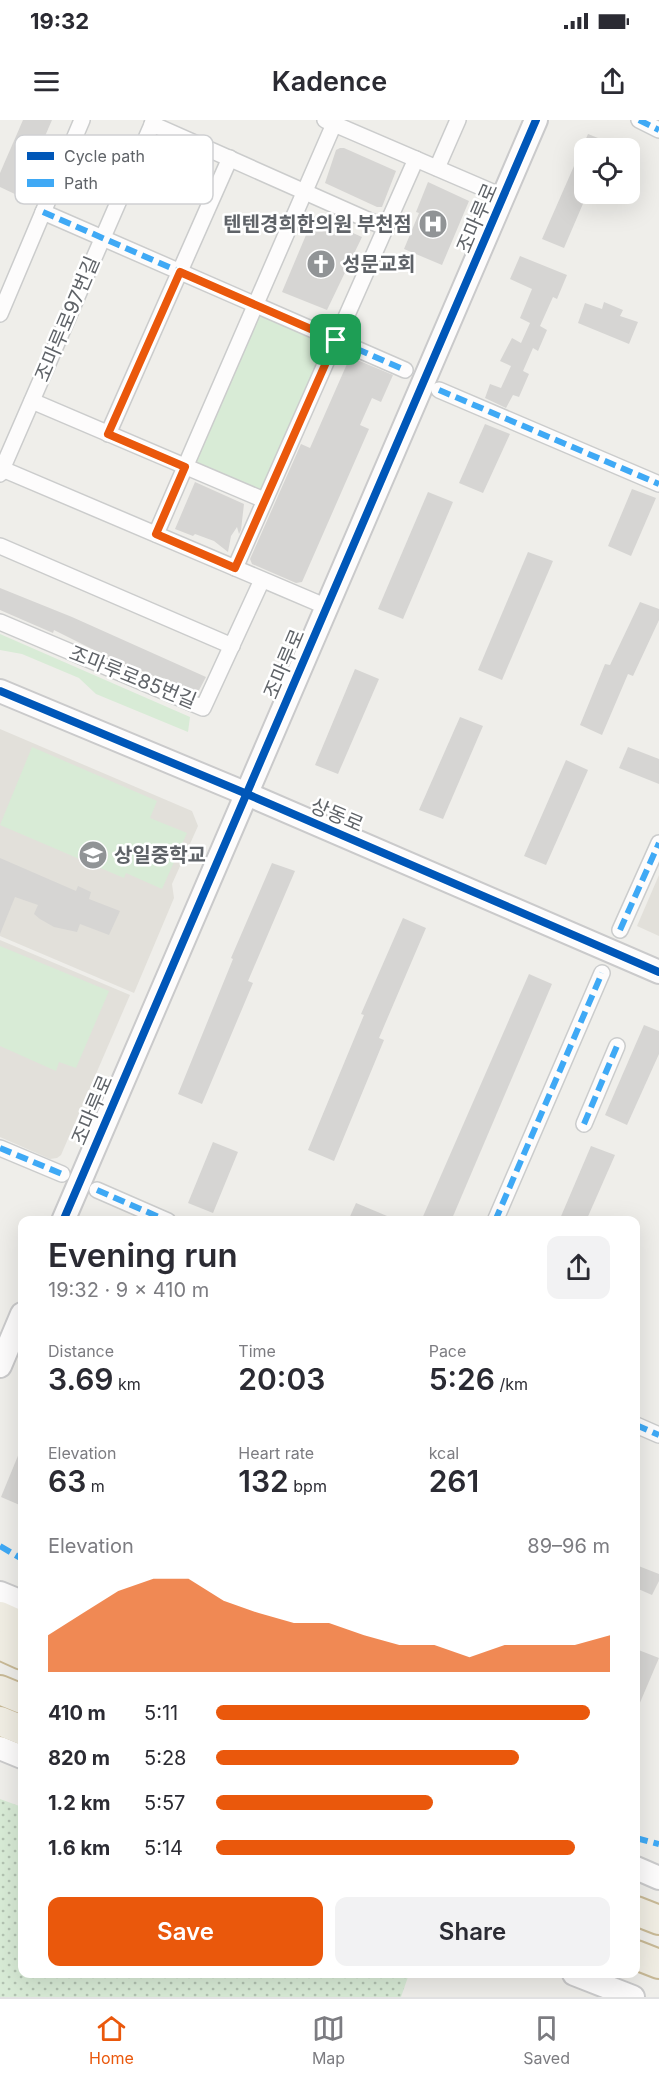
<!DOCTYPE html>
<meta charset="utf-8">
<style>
body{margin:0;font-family:Inter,"Noto Sans KR",sans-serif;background:#f2f2f3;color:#2b2b33;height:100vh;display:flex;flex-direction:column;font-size:22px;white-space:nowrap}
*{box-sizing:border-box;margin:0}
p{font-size:20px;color:#7c7c81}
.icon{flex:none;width:33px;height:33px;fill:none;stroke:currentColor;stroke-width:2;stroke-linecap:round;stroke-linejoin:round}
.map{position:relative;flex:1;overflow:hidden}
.side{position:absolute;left:18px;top:1096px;width:622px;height:762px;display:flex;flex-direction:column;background:#fff;border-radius:12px;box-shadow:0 6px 24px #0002}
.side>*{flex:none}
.tools{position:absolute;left:574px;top:18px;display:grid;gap:12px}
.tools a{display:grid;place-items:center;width:66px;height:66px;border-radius:12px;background:#fff;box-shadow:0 6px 24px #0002;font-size:30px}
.pin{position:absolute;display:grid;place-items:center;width:51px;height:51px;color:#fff;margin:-26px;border-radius:12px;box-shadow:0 3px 9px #0006}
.round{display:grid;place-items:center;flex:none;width:63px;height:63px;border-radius:12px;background:#f2f2f3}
.overview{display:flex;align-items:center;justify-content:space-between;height:102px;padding:0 30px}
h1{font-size:33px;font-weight:600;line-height:45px}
.metrics{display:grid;grid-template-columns:repeat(3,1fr);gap:9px;height:102px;padding:6px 30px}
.metrics div{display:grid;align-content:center}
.metrics b{font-size:30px;font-weight:600}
.metrics small{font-size:16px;font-weight:400}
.metrics p{font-size:16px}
.chart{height:168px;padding:12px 30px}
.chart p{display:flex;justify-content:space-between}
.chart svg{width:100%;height:108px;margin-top:6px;fill:#ea580c;opacity:.7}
.primary-button{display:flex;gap:12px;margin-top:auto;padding:12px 30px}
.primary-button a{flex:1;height:69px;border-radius:12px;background:#ea580c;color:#fff;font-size:24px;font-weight:600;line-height:69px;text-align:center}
.primary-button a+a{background:#f2f2f3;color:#2b2b33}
ul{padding:0 30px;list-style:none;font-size:20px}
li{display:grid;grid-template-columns:96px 72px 1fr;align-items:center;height:45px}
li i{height:15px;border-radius:8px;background:#ea580c}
.status{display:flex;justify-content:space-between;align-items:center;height:42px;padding:0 30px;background:#fff;direction:ltr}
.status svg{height:16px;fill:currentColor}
header{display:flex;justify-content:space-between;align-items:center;height:78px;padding:0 30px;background:#fff;font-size:27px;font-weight:600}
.menu{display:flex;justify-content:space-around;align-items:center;height:84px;border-top:2px solid #e1e1e2;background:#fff;font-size:16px;color:#7c7c81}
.menu a{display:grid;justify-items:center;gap:3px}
.menu .selected{color:#ea580c}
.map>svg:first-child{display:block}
.education{fill:#e2e0da}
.grass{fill:url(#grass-dots)}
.park{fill:#d8ebd6}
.building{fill:#d6d5d3}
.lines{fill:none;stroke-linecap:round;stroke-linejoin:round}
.street-casing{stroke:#cbcccc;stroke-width:18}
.secondary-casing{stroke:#cacacb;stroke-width:26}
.highway-casing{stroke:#c8b996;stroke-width:32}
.street{stroke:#fdfcfc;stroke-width:15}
.secondary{stroke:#fdfcfc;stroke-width:22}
.highway{stroke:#f0ede3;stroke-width:28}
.quiet{stroke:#3fa9f5;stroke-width:6;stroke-dasharray:12 6;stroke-linecap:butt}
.cycleway-casing{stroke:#fff;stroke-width:11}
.cycleway{stroke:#0057b8;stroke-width:8}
.route-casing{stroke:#fff;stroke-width:12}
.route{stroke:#ea580c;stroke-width:8}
.labels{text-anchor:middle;stroke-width:5;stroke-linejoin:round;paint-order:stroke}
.street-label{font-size:20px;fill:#5f6368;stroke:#fff}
.poi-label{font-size:20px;font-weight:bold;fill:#5f6368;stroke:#fff;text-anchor:start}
.key{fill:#fff;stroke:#cfd0d2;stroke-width:1.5}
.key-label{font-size:16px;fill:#5f6368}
</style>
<div class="status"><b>19:32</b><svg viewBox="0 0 49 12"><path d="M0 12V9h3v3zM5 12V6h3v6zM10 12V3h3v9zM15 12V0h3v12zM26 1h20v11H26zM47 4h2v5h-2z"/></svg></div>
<header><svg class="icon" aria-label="menu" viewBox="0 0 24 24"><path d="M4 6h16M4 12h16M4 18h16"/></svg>Kadence<svg class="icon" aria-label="share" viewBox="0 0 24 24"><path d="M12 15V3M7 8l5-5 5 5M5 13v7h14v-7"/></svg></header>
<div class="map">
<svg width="659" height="1877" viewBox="0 0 659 1877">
<defs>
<pattern id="grass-dots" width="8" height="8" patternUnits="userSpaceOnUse" patternTransform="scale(1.5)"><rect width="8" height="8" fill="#d8ebd6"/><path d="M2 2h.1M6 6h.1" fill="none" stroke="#b2c2b1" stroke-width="1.8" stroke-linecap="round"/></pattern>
</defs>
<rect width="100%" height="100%" fill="#efeeea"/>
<g class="education">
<path d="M0,609L192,691L198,706L172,764L174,778L134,873L0,816Z"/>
<path d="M659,755V816L637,806Z"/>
<path d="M0,820L130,875L61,1035L57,1038L50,1039L0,1017Z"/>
</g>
<path class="grass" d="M0,1679L22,1687V1854H409L401,1877H0Z"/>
<g class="park">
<path d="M256,193L327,222L261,375L191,346Z"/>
<path d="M0,514L190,597L188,612L96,574L79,558L22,534L0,530Z"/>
<path d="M32,627L157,681L150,698L187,713L162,769L126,753L124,758L0,705Z"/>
<path d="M0,826L109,871L76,948L59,942L56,951L0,926Z"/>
</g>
<g class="building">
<path d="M23,0H52L19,76L0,67V53Z"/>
<path d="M588,14L623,28H585V79L564,128L542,119Z"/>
<path d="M340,28H344L396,51L382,87H377L325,63L336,30Z"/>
<path d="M428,62L469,81L442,145L404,129L419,93L416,92Z"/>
<path d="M314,96L362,117L327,190L282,172Z"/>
<path d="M520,136L567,155L557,179L553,177L540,206L547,210L538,231L533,228L523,251L529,254L519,277L513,275L506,288L485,278L490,264L501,268L511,246L500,241L512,218L521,223L530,203L520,198L532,169L510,159Z"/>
<path d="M604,182L623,190L620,196L638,202L629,224L578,203L585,183L602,189Z"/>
<path d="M350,237L393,255L381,282L372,278L360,305L369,309L302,462L296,463L252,444L250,439L301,324L310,328Z"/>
<path d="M485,304L510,314L483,373L459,363Z"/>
<path d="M195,362L244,384L241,410L239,414L237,407L231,416L228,432L214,421L195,414L193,416L175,409Z"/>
<path d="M632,369L656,378L631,436L608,426Z"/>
<path d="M428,372L453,382L403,499L378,489Z"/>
<path d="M528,432L553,441L502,560L478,550Z"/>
<path d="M0,468L72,497L206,557L197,574L164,558L163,560L102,534L54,510L53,513L0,490Z"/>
<path d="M640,482L659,489V500L633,556L628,554L602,615L580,605L605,544L610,545Z"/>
<path d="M355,549L379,559L338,654L315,645Z"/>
<path d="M460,597L483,606L443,699L419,690Z"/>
<path d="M628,627L659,639V664L619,648Z"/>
<path d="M566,640L588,650L546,745L524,736Z"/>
<path d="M0,738L76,771L78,766L91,772L89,779L120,791L109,815L80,804L77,812L54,807L40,799L34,794L38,785L15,777L0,814Z"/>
<path d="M272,743L295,751L248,861L253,863L202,984L178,974L233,839L231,838Z"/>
<path d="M403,798L426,808L379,918L384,920L334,1041L308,1030L364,895L361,894Z"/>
<path d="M529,854L552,864L451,1101H421Z"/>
<path d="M644,905L659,911V934L627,1005L605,995Z"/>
<path d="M213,1022L238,1032L213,1093L188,1083Z"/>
<path d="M591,1026L615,1035L586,1101H559Z"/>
<path d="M356,1083L399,1101H348Z"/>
<path d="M22,1326V1386L1,1377Z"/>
<path d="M636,1445L659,1454V1461L652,1475L636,1468Z"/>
<path d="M636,1529L659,1538L636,1592Z"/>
</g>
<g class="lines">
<g class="street-casing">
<g id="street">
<path d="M325,0L504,77"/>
<path d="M639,0L659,10"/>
<path d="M152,4L386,108"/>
<path d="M437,48L458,0"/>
<path d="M43,92L405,250"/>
<path d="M0,194L82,0"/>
<path d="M439,270L659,364"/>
<path d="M32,281L264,380"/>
<path d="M108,314L230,38"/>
<path d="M0,348L327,487"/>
<path d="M0,354L154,0"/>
<path d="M156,414L334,4"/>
<path d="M0,426L232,526"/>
<path d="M235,448L416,39"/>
<path d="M0,502L203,588L262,460"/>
<path d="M620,810L659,723"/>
<path d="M584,1004L617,926"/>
<path d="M0,1028L62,1054"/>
<path d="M97,1070L168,1101"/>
<path d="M495,1101L602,853"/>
<path d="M636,1305L659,1315"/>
</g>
</g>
<g class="secondary-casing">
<g id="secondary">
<path d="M0,571L247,674L659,852"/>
<path d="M63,1101L536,0"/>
<path d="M0,1246L22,1194"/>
<path d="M0,1473L22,1482"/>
<path d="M0,1628L22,1637"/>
<path d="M636,1748L659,1758"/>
<path d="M574,1854L633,1877"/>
</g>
</g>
<g class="highway-casing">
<g id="highway">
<path d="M0,1496L22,1506"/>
<path d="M0,1525L22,1535"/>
<path d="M0,1570L22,1579"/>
<path d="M0,1601L22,1610"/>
<path d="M636,1791L659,1800"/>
<path d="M636,1835L659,1844"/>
</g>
</g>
<use href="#street" class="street"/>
<use href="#secondary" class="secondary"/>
<use href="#highway" class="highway"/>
<g class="quiet">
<path d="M639,0L659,10"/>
<path d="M43,92L405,250"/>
<path d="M439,270L659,364"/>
<path d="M620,810L659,723"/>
<path d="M584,1004L617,926"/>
<path d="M0,1028L62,1054"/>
<path d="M97,1070L168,1101"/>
<path d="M495,1101L602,853"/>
<path d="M636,1305L659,1315"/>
<path d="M0,1426L22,1439"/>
<path d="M636,1718L659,1724"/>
</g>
<g class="cycleway-casing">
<g id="cycleway">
<path d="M0,571L247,674L659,852"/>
<path d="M63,1101L536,0"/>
</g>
</g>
<use href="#cycleway" class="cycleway"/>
</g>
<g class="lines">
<g class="route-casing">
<path id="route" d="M180,152L336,220L235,448L156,414L185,347L108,314Z"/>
</g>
<use href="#route" class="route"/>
</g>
<defs>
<g id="hospital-disc" transform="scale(1.5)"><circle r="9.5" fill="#919496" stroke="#fff"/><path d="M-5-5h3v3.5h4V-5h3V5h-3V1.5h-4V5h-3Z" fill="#fff"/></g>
<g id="church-disc" transform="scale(1.5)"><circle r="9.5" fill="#919496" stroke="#fff"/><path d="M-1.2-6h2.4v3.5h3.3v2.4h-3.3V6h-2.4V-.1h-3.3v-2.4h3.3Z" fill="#fff"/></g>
<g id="school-disc" transform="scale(1.5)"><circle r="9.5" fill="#919496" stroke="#fff"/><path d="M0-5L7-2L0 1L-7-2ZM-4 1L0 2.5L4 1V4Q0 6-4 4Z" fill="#fff"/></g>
</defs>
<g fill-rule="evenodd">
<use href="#hospital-disc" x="433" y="104"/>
<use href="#church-disc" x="321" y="144"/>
<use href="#school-disc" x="93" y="735"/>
</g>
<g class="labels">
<g class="street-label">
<text transform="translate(477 98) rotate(-67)" y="7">조마루로</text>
<text transform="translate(67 199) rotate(-67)" y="7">조마루로97번길</text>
<text transform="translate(284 544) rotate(-67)" y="7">조마루로</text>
<text transform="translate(133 557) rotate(22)" y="7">조마루로85번길</text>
<text transform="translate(337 695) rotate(23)" y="7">상동로</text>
<text transform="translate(92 990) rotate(-67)" y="7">조마루로</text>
</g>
<g class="poi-label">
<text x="412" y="111" text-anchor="end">텐텐경희한의원 부천점</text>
<text x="342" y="151">성문교회</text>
<text x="114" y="742">상일중학교</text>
</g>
</g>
<rect x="15" y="15" width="198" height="69" rx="9" class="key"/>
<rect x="27" y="32" width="27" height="8" fill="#0057b8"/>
<rect x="27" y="59" width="27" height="8" fill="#3fa9f5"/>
<g class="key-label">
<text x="64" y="42">Cycle path</text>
<text x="64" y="69">Path</text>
</g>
</svg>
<div class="tools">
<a><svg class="icon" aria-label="locate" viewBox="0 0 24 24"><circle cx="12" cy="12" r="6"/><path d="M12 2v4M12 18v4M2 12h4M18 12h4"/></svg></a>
</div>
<div class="pin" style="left:336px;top:220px;background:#1e9e55"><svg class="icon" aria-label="arrive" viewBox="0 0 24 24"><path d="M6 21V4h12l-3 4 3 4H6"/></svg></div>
<section class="side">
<div class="overview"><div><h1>Evening run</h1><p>19:32 · 9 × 410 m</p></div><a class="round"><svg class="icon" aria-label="share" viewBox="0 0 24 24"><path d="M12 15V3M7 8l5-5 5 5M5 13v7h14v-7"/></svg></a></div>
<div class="metrics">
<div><p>Distance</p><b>3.69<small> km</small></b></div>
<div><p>Time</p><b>20:03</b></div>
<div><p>Pace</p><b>5:26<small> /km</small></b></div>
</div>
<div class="metrics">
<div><p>Elevation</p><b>63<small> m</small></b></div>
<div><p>Heart rate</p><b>132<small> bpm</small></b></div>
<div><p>kcal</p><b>261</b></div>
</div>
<div class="chart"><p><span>Elevation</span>89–96 m</p>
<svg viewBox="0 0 160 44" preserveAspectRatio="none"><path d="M0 44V29L10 20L20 11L30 6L40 6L50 15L60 20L70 24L80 24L90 29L100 33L110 33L120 38L130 33L140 33L150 33L160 29V44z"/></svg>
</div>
<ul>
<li><b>410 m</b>5:11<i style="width:95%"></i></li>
<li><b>820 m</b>5:28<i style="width:77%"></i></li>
<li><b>1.2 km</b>5:57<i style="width:55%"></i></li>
<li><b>1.6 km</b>5:14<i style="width:91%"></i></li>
</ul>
<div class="primary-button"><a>Save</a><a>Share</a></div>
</section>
</div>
<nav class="menu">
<a class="selected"><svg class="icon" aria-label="home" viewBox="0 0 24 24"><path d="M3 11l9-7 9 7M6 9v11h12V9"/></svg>Home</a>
<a><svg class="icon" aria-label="map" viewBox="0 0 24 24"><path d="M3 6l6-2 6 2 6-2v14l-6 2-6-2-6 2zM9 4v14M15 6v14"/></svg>Map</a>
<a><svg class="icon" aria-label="saved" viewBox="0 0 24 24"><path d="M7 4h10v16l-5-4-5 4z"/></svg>Saved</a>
</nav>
